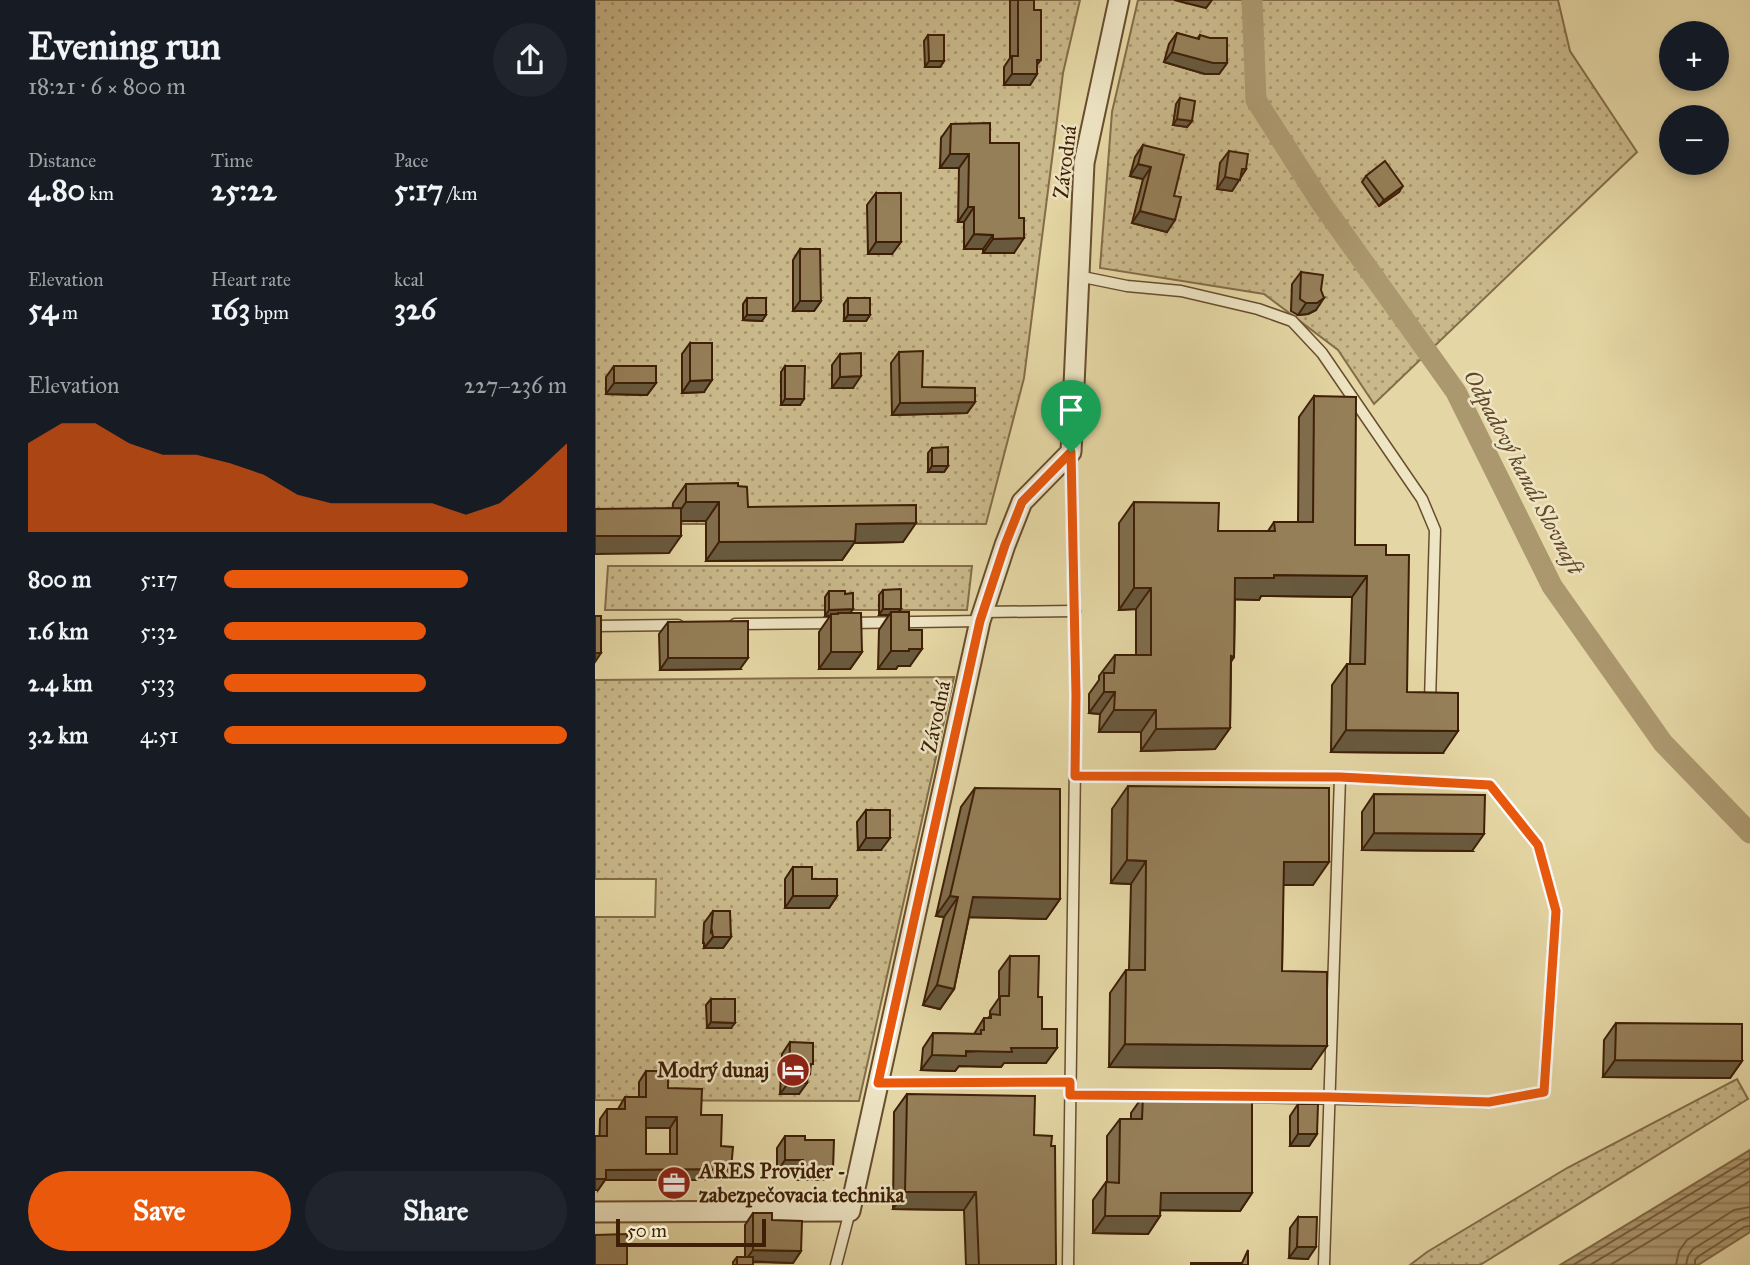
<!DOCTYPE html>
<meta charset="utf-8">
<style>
body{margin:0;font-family:"IM FELL Great Primer",serif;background:#20242c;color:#f1f3f6;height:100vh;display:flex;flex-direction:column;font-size:26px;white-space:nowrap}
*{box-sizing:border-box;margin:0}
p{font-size:23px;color:#9ea1a6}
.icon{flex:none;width:38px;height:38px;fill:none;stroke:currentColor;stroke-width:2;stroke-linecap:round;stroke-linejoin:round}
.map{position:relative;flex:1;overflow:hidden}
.side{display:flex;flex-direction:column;background:#171b24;width:595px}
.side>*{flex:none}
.buttons{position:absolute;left:1064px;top:21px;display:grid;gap:14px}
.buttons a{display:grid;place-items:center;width:70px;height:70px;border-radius:50%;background:#171b24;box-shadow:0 4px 10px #0003;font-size:35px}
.scale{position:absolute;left:21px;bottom:18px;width:150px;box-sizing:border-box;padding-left:7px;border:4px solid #3e1f06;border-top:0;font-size:19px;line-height:24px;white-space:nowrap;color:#3e1f06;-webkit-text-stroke:5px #eee5c4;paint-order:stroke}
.pin{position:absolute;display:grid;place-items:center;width:60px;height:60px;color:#fff;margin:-72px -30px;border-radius:50% 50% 50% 0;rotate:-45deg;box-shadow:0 0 7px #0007}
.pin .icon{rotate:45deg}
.round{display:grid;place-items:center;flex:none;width:74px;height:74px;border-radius:37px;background:#20242c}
.overview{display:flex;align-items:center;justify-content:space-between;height:119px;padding:0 28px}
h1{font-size:38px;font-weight:700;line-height:52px}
.figures{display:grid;grid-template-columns:repeat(3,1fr);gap:10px;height:119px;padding:7px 28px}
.figures div{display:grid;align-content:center}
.figures b{font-size:30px;font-weight:700}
.figures small{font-size:19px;font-weight:400}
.figures p{font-size:19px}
.chart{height:196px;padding:14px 28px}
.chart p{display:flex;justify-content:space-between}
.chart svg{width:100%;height:126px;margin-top:7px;fill:#ea580c;opacity:.7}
.primary-button{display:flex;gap:14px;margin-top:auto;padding:14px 28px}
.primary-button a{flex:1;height:80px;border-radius:42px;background:#ea580c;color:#fff;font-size:28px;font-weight:700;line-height:80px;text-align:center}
.primary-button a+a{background:#20242c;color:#f1f3f6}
ul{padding:0 28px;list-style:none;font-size:23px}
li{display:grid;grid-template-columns:112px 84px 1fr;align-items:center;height:52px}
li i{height:18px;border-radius:9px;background:#ea580c}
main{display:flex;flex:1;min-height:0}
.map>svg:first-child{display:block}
.garden{fill:url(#garden-dots);stroke:#846c48;stroke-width:2}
.water{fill:url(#water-rules);stroke:#806845;stroke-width:2}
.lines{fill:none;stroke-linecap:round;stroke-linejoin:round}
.shore{stroke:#755c3a;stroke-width:2}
.canal{stroke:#ac986f;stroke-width:21}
.service-casing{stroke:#684d2e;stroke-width:13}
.minor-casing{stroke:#684d2e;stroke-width:23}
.service{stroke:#eee5c4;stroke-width:10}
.minor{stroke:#eee5c4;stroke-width:19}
.wall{fill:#806d4d;stroke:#3e1f06;stroke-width:2;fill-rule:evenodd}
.shaded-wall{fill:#68593e;stroke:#3e1f06;stroke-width:2}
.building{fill:#957f59;stroke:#3e1f06;stroke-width:2;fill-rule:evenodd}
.route-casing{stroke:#fff;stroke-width:14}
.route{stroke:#ea580c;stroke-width:9}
.labels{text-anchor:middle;stroke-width:5;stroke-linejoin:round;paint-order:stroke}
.street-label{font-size:21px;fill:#3e1f06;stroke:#eee5c4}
.poi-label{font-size:21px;font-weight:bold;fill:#3e1f06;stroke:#eee5c4;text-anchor:end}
.water-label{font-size:23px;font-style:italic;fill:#64492b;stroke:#eee5c4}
</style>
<main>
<section class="side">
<div class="overview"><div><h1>Evening run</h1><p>18:21 · 6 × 800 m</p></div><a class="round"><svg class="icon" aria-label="share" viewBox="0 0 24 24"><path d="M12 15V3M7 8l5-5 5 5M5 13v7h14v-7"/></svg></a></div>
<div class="figures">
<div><p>Distance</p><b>4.80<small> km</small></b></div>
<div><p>Time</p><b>25:22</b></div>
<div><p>Pace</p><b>5:17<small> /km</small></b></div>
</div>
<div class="figures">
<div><p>Elevation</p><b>54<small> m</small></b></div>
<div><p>Heart rate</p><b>163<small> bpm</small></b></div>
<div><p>kcal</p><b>326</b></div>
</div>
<div class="chart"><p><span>Elevation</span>227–236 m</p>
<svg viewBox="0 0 160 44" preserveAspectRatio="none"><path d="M0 44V13L10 6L20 6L30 13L40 17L50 17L60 20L70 24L80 31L90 34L100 34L110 34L120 34L130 38L140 34L150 24L160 13V44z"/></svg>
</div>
<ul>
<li><b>800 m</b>5:17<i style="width:71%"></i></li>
<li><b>1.6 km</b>5:32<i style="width:59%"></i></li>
<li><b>2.4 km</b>5:33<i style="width:59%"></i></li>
<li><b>3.2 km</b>4:51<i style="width:100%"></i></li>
</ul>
<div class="primary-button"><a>Save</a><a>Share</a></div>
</section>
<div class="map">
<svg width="1155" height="1265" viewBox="0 0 1155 1265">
<defs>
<pattern id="garden-dots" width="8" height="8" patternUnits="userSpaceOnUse" patternTransform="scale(1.75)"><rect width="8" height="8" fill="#c9b88a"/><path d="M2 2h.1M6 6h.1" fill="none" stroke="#a5956f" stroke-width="1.8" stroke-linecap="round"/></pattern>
<pattern id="water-rules" width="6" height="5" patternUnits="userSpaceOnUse" patternTransform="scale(1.75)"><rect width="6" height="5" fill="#ac986f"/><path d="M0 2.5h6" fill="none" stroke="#8d7b59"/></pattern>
</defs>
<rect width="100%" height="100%" fill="#e5d7a5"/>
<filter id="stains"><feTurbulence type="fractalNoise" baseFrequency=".00286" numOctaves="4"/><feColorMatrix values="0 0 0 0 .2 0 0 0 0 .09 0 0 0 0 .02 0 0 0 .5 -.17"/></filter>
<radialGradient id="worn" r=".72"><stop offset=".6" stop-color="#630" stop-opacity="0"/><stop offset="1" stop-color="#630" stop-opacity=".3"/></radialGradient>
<g class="garden">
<path d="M0,0H485L468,73L429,378L391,524H0Z"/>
<path d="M543,0H963L975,51L1042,152L779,404L743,350L669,294L505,268L517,112Z"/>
<path d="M13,566H377L372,610H10Z"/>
<path d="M359,677L264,1101L0,1100V917H60L61,879H0V680Z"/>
<path d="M1142,1079L1153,1099L885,1265H815L832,1252L972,1168Z"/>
</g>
<path class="water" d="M1155,1150V1232L1103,1265H965Z"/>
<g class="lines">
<g class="shore">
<path d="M978,1265L1155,1158"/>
<path d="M995,1265L1155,1168"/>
<path d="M1015,1265L1155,1181"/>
<path d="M1081,1265L1084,1251L1092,1240L1139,1210L1155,1207"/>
<path d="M1091,1265L1093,1256L1098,1249L1145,1220L1155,1217"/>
<path d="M1100,1265V1260L1104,1256L1149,1227L1155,1226"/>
</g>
<path class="canal" d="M657,0L661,100L727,204L861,392L957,586L1068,743L1155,833"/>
<g class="service-casing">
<g id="service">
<path d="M483,276L532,286L586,291L663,309L697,321L727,353L827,499L840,530L835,701"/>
<path d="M388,612L480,611"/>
<path d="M256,623L385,621"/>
<path d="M140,624L241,623"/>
<path d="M0,626L83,625"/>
<path d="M480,776L745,777L729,1265"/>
<path d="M283,1083L475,1082"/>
<path d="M475,1095L632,1096"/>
<path d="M647,1097L894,1102L949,1092L961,911L943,845L895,785L745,777"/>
<path d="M241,1265L255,1211"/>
<path d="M473,1265L481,695L476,454"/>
</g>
</g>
<g class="minor-casing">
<path id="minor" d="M0,1212L255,1211L385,621L410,545L427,502L476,452L489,163L524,0"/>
</g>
<use href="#service" class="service"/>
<use href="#minor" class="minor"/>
</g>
<g class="wall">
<path d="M415,0H439V10L446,60L442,65V74L435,85H409V67L415,58Z"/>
<path d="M582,33L602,39L605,35L632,63L624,74H610L569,62L574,44Z"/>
<path d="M333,35L349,61L345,67H330L329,41Z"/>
<path d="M585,98L597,121L592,127L578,125L581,104Z"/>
<path d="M356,124L395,143L419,253H388V249H369V222H363L364,168H345L346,138Z"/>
<path d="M548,145L579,196L572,232L537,223L548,179L535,176L540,157Z"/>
<path d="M634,151L651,169L637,191L622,189L625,163Z"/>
<path d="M771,176L804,192L784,206L767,182Z"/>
<path d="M281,193L297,254H273L272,205Z"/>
<path d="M205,249L226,301L219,311H198V260Z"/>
<path d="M706,272L721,310L713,314L703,315L696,311L697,284Z"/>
<path d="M152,298L167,321L148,320V304Z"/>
<path d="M253,298L275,315L271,321H249V304Z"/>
<path d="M95,343L109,392L87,393V354Z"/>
<path d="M304,352L327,387L380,402L372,413L297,415L296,363Z"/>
<path d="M245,354L258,388H237V365Z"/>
<path d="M19,366L61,383L52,395L11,394V377Z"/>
<path d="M190,366L205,405H186V372Z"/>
<path d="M719,396L760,545L791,555L812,692L848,753L736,752L737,685L752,664H755L757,597L666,596L664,600L640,599L639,657L636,662L635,728L620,749L546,751V732H504L505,714L494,713V694L504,680V676L520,655H541V609L524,610V523L539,502L623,531H673L679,522H703L704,417Z"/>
<path d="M337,448L353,466L349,472H333V453Z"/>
<path d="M91,484L143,486L153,507L308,542L259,543L247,560L111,561V521H86L74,553L78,503Z"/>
<path d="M288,590L306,609L303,612L315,666H303L301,669H283L284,630L294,615H284V595Z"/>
<path d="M234,591L250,594L267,652L255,669H224V632L235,616H230V597Z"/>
<path d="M73,622L145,669L65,670L64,634Z"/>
<path d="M533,786L718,885H688L687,971L716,1069L514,1067L515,993L531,970H534L536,884L516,883L517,809Z"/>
<path d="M380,788L465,899L451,919L374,917L359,989L345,1009L328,1005L349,917L341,916L366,807Z"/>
<path d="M779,794L877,851L767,850V812Z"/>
<path d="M271,810L286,850H263L262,822Z"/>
<path d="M198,867L242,896L234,908H190V879Z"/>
<path d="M118,911L136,937L128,948H109V943H108L109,923Z"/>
<path d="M415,956L443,997L451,1063H409L406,1067L364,1066L360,1071L326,1070L328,1048L338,1033L379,1034L389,1018H393L395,1016V1011L404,998V971Z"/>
<path d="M116,999L136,1028H112L111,1005Z"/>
<path d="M1021,1023L1147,1061L1135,1078L1008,1077L1009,1040Z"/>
<path d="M195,1042L215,1067L212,1077L204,1094H185L187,1054Z"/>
<path d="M51,1071L106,1115L126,1146L136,1169L129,1180H10L3,1190L5,1119L12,1109H23L30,1097H44V1082ZM51,1128H75V1154H51Z"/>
<path d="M312,1094L439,1135L456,1146L461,1265H371L369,1210L298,1209L299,1112Z"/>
<path d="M548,1096L657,1193L645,1211L565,1210V1216L553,1234L498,1233V1200L511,1182H512V1136L525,1119H536V1113Z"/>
<path d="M703,1104L722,1134L714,1146H695V1116Z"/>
<path d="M190,1136L210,1140L238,1169L230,1180H200V1172H182V1148Z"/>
<path d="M158,1213L177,1220L206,1251L198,1263L158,1262V1265H138V1262L142,1257H150V1225Z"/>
<path d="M703,1217L713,1259L694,1258L695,1228Z"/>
</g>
<g class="shaded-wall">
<path d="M579,0H617L611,8Z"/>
<path d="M577,52L632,63L624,74H610L569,62Z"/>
<path d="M334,61H349L345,67H330Z"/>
<path d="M417,74H442L435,85H409Z"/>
<path d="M582,119L597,121L592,127L578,125Z"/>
<path d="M355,154H374L364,168H345Z"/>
<path d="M543,164L556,167L548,179L535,176Z"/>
<path d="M647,169H651L637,191L622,189L630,177Z"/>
<path d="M808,186L804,192L784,206L789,200Z"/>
<path d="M373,207H379L369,222H363Z"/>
<path d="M545,211L580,220L572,232L537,223Z"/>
<path d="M379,234L398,235L388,249H369Z"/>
<path d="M429,238L419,253H388L398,239Z"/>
<path d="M281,242H306L297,254H273Z"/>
<path d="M729,298L721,310L713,314L703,315L711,303Z"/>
<path d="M205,301H226L219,311H198Z"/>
<path d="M152,315H171L167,321L148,320Z"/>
<path d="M253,315H275L271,321H249Z"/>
<path d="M266,376L258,388H237L245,377Z"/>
<path d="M117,380L109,392L87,393L95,381Z"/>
<path d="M19,383H61L52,395L11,394Z"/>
<path d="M190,399H209L205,405H186Z"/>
<path d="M380,402L372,413L297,415L305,403Z"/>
<path d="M337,466H353L349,472H333Z"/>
<path d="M91,502H124L111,521H78Z"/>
<path d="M321,523L308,542L259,543L247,560L111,561L124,542L261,524Z"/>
<path d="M0,536H86L74,553L0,554Z"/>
<path d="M679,575L772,576L757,597L666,596L664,600L625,599L640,578Z"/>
<path d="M539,588H556L541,609L524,610Z"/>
<path d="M258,609L254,615L243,613L241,615L230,616L234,610Z"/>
<path d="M288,609H306L301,615L296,612L294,615H284Z"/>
<path d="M314,649H327L315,666H303L301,669H283L296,651Z"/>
<path d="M236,652H267L255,669H224Z"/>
<path d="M0,653H6L0,662Z"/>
<path d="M73,658H153L145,669L65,670Z"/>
<path d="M509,692H520L505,714L494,713Z"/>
<path d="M519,710H561L546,732H504Z"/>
<path d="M635,728L620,749L546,751L561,729Z"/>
<path d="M751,730L863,731L848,753L736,752Z"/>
<path d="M779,833L889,834L877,851L767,850Z"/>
<path d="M271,838H295L286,850H263Z"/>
<path d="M532,860L551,861L536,884L516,883Z"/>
<path d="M689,862H734L718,885H673Z"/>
<path d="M198,896H242L234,908H190Z"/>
<path d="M355,896L363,897L349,917L341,916Z"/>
<path d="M378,897L465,899L451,919L364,917Z"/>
<path d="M118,937H136L128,948H109Z"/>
<path d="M342,985L359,989L345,1009L328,1005Z"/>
<path d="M116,1022L140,1023L136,1028H112Z"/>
<path d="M530,1044L732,1046L716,1069L514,1067Z"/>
<path d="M416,1048H462L451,1063H409L406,1067L364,1066L360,1071L326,1070L337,1055Z"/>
<path d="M1020,1060L1147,1061L1135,1078L1008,1077Z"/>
<path d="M213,1073L215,1074L209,1083H212L204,1094H185L194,1082Z"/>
<path d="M51,1117H82L75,1128H44Z"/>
<path d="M703,1134H722L714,1146H695Z"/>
<path d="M190,1160H208L200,1172H182Z"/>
<path d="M208,1168L238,1169L230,1180H200Z"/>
<path d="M136,1169L129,1180H10L3,1190H0V1179L11,1170Z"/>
<path d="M310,1192H381L369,1210L298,1209Z"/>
<path d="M566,1193H657L645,1211L554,1210Z"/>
<path d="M510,1216H565L553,1234L498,1233Z"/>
<path d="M702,1247H721L713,1259L694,1258Z"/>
<path d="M158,1250L206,1251L198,1263L150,1261Z"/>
</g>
<g class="building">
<path d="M423,0H439V10H446V60H442V74H417V56H423Z"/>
<path d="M582,33L604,39L605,35L615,38H632V63H618L577,52Z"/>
<path d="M333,35H349V61H334Z"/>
<path d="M585,98L600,101L597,121L582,119Z"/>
<path d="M395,123V143H424V218H429V238L398,239V235L379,234V207H373L374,154H355L356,124Z"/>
<path d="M548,145L589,155L579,196L586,197L580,220L545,211L556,167L543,164Z"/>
<path d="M634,151L653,154L651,169H647L645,180L630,177Z"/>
<path d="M790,161L808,186L789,200L771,176Z"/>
<rect x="281" y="193" width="25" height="49"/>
<path d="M205,249H225L226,301H205Z"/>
<path d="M706,272L728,275L726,290L729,298L722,303H711L705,299Z"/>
<rect x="152" y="298" width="19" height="17"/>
<rect x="253" y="298" width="22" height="17"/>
<path d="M95,343H117V380L95,381Z"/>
<path d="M328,351L327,387L380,388V402L305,403L304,352Z"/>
<path d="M266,353V376L245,377V354Z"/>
<rect x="19" y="366" width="42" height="17"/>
<path d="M190,366H210L209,399H190Z"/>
<path d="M719,396L761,397L760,545H791V555H814L812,692L863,693V731L751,730L752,664H770L772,576L679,575V578H640L639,657L636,656L635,728L561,729V710H519L520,692H509V673H519L520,655H556V588H539V502L624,503L623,531H680L679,522H718Z"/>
<path d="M353,447V466H337V448Z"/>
<path d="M143,483V486L152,487L153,507L321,505V523L261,524L260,541L124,542V502H91V484Z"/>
<path d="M86,508V536H0V509Z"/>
<path d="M306,589V609H288V590Z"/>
<path d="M234,591H250V594L258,593V609L234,610Z"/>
<path d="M296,612H314V630H327V649H314V651H296Z"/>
<path d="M243,613H266L267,652H236V614H243Z"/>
<rect x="0" y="616" width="6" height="37"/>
<path d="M153,621V658H73V622Z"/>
<path d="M533,786L734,788V862H689L687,971L732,972V1046L530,1044L531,970H550L551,861L532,860Z"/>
<path d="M380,788L465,789V899L378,897L359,989L342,985L363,897L355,896Z"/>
<path d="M779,794L890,795L889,834L779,833Z"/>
<rect x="271" y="810" width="24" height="28"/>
<path d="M198,867H217V879H242V896H198Z"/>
<path d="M118,911H135L136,937H118L117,931L116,932Z"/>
<path d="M415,956H444L443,997H447V1029H462V1048H416L417,1052L371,1051V1056L337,1055L338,1033L386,1034V1030H389V1018H396V1014L405,1015V996H414Z"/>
<path d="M116,999H140V1023L116,1022Z"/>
<path d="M1021,1023L1147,1024V1061L1020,1060Z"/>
<path d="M195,1042L218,1043V1064H216L215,1074L213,1073L212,1083L194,1082Z"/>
<path d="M51,1071H73V1088L107,1089L106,1115H127L126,1146L138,1147L136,1169L11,1170V1179H0V1136H12V1109H30V1097H51ZM51,1117H82V1154H51Z"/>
<path d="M312,1094L440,1096L439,1135L457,1136L456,1146H460L461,1265H384L381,1192H310Z"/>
<path d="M548,1096H657V1193H566L565,1216H510L511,1182L524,1183L525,1119H547Z"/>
<path d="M703,1104H723L722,1134H703Z"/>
<path d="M190,1136H210V1140H239L238,1169L208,1168V1160H190Z"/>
<path d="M158,1213H177V1220L207,1221L206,1251L158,1250Z"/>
<path d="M703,1217H722L721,1247H702Z"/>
<path d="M32,1234V1265H0V1235Z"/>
<path d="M653,1250V1265H596V1263H647Z"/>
<rect x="142" y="1257" width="16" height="8"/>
</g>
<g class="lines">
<g class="route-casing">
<path id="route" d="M476,452L481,695L480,776L745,777L895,785L943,845L961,911L949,1092L894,1102L734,1097L475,1095V1082L283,1083L385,621L410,545L427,502Z"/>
</g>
<use href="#route" class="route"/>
</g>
<defs>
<g id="hotel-disc" transform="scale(1.75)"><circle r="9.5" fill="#8f2418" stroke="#eee5c4"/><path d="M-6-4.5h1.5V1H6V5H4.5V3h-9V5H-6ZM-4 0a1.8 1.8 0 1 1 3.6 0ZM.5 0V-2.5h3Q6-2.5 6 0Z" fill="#fff"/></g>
<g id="office-disc" transform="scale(1.75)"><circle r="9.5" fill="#8f2418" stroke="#eee5c4"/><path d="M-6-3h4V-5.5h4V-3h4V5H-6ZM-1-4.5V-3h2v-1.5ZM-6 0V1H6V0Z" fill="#fff"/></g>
</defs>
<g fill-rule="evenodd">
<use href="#hotel-disc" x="198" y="1070"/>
<use href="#office-disc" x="79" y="1183"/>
</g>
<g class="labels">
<g class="street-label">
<text transform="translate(470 162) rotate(-83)" y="7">Závodná</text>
<text transform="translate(341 717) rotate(-78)" y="7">Závodná</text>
</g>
<g class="poi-label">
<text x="174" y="1077">Modrý dunaj</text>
<text x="104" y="1178" text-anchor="start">ARES Provider -<tspan x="104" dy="24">zabezpečovacia technika</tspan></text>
</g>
<g class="water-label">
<text transform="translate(929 472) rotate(62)" y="8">Odpadový kanál Slovnaft</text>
</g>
</g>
<rect width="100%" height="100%" filter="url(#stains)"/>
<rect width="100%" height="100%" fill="url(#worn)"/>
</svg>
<div class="buttons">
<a>+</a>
<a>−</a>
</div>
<div class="scale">50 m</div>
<div class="pin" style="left:476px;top:452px;background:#1e9e55"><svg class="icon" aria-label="arrive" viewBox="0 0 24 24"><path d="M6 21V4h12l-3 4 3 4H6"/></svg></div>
</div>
</main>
